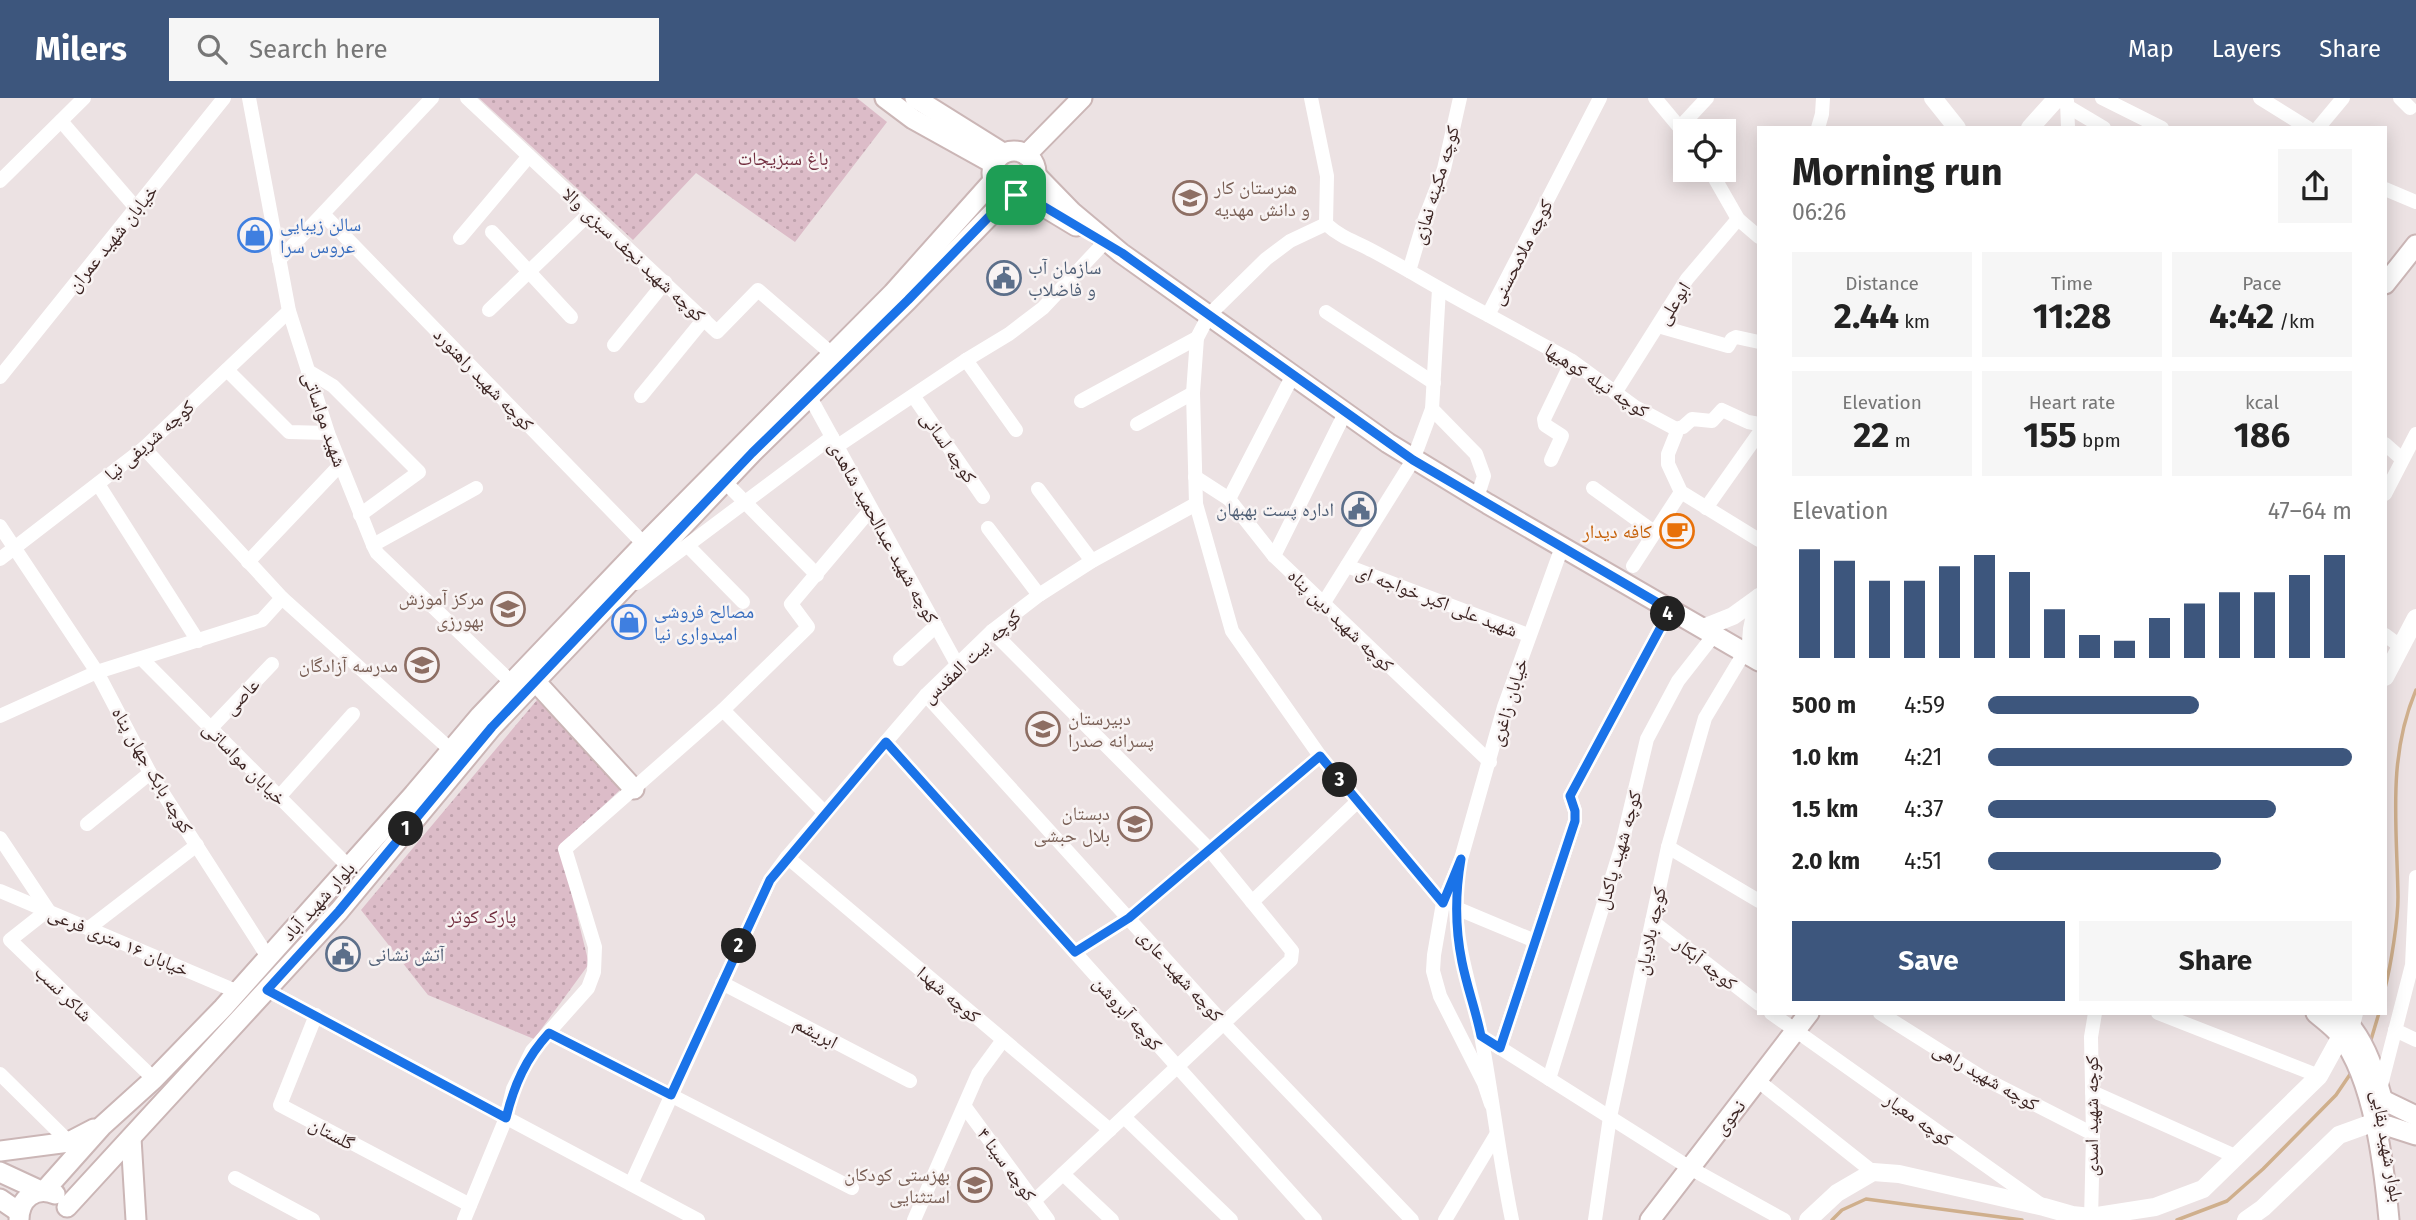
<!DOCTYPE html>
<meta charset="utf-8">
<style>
body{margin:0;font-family:"Fira Sans","Noto Naskh Arabic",sans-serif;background:#f6f6f6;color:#222;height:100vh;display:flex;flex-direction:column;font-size:26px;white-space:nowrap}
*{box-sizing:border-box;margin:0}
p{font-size:23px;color:#767676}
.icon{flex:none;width:38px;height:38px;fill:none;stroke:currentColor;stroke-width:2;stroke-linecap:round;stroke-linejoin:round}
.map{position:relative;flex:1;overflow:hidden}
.details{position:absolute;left:1757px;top:28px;width:630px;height:889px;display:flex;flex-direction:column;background:#fff;border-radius:0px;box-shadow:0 4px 18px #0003}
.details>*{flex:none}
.controls{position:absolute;left:1673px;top:21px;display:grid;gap:14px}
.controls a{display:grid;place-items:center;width:63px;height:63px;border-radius:0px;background:#fff;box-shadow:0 4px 18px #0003;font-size:35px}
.pin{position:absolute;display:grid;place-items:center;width:60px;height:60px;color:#fff;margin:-30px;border-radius:14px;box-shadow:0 4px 10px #0006}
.km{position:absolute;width:35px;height:35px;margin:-18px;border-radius:50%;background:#222;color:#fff;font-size:19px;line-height:35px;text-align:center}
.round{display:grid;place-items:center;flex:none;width:74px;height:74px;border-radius:0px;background:#f6f6f6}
.summary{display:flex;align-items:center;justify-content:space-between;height:119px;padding:0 35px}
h1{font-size:38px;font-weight:700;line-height:52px}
.stats{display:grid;grid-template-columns:repeat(3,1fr);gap:10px;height:119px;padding:7px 35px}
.stats div{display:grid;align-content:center;border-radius:0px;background:#f6f6f6;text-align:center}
.stats b{font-size:35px;font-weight:700}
.stats small{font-size:19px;font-weight:400}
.stats p{font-size:19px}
.chart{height:196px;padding:14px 35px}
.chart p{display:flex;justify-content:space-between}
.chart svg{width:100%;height:126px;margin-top:7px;stroke:#3d567d;stroke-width:6}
.action{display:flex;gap:14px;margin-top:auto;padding:14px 35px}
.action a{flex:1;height:80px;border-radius:0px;background:#3d567d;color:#fff;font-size:28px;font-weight:700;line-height:80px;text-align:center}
.action a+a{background:#f6f6f6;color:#222}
ul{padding:0 35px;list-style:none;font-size:23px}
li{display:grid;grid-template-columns:112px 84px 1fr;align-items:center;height:52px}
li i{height:18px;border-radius:9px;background:#3d567d}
header{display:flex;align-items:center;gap:42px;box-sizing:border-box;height:98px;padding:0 35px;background:#3d567d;color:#fff}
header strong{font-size:33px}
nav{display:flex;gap:38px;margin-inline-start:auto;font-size:24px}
.search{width:490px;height:63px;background:#f6f6f6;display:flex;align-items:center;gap:18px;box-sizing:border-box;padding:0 24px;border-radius:0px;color:#767676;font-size:26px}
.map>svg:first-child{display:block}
.park{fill:url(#park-dots)}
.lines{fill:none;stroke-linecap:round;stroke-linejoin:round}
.stream{stroke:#cfaf8c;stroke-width:3.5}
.secondary-casing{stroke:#cbb6b6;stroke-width:23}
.minor{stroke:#fff;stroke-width:14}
.tertiary{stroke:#fff;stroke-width:18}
.secondary{stroke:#fff;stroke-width:19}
.route-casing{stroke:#fff;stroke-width:14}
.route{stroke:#1a73e8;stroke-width:9}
.labels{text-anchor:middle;stroke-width:5;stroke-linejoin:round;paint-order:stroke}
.park-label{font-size:19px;fill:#722e3f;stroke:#f8f3f3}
.street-label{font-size:19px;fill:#3c2523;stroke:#f8f3f3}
.education-label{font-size:19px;fill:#785e54;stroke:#f8f3f3;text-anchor:end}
.shop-label{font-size:19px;fill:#366cbe;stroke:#f8f3f3;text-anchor:start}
.service-label{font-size:19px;fill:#4e5e75;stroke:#f8f3f3;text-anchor:start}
.food-label{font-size:19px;fill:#c56008;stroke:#f8f3f3;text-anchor:end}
</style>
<header>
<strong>Milers</strong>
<div class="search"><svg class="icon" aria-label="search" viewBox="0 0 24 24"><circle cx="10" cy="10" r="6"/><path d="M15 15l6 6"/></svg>Search here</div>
<nav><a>Map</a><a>Layers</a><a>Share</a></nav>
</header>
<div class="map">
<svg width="2416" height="1122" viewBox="0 0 2416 1122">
<defs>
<pattern id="park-dots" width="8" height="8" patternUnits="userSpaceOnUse" patternTransform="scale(1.75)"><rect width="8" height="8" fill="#dcbcc8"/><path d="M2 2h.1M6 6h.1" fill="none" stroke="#bea1ac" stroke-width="1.8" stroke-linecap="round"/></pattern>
</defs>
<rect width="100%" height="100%" fill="#ece2e3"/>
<g class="park">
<path d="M479,0H857L887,24L795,144L696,75L633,142Z"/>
<path d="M537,602L622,690L560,749L589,866L534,941L428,897L361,812Z"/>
</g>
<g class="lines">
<g class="stream">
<path d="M2385,890C2391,867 2398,822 2398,799C2397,728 2387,660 2416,592"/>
<path d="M2370,945L2379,915"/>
<path d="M1832,1122L1842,1112L1866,1101L2022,1122"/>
<path d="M2177,1122L2227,1103L2263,1071L2336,997L2353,972"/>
</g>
<g class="secondary-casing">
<g id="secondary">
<path d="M885,0L913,21L994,66"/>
<path d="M915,0L1003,55"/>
<circle cx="1014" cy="75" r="22"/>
<path d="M1026,57L1082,0"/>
<path d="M1036,77L1072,114L1121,155L1388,345L1488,406L1759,563"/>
<path d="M1023,96L1076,128"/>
<path d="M2385,186L2416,147"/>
<path d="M535,583L634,691"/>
<path d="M2316,915C2324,922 2334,929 2340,937C2374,981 2384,1068 2389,1122"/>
<path d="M2338,915C2363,937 2373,968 2382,1000"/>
<path d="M2383,1002L2416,1018"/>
<path d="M2388,1028L2416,1037"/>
<path d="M131,1040L136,1122"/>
<path d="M0,1053L69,1044L94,1031"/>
<path d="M0,1074L41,1093"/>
<path d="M44,1093L102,1028L154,981L223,910L414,696L480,618L644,446L893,195L993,83"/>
<path d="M0,1101L19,1114"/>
<path d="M67,1109L339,813L492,629L752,355L908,202L1009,98"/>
<path d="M19,1122C19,1101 35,1088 55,1096"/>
<path d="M1650,1122L1809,915"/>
</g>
</g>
<g class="minor">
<path d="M249,0L289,213L328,335L373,447L377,455L512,585"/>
<path d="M467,0L717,234L758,192L832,256"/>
<path d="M1311,0L1327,78L1326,126"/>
<path d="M1655,0L1685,36"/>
<path d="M2102,0L2162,30"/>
<path d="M2260,0L2308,30"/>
<path d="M2400,0L2410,10"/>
<path d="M2067,3L2068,30"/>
<path d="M2067,8L2104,30"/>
<path d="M61,23L136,110"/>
<path d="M1680,29L1707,0"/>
<path d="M1818,30L1822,16L1823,0"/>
<path d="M2318,30L2343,0"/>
<path d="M1710,72L1738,121L1759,139"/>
<path d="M0,83L84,0"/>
<path d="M2385,91L2416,104"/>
<path d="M324,117L644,446"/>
<path d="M1326,126L1290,143L1266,161L1209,217L1197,240L1193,295L1196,406L1232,533L1320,658L1443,805"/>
<path d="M1326,126C1343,141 1355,143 1373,153C1412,174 1449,197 1488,217L1600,0"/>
<path d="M492,134L571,219"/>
<path d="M460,140L529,58"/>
<path d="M279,162L432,0"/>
<path d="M1409,173L1424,123L1444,71L1460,0"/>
<path d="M489,212L590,115"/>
<path d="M1326,214L1434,285"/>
<path d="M1488,217L1572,263L1635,309L1676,331V336L1668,356V366L1681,394L1759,442"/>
<path d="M1658,228L1728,248L1732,241L1736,239L1759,244"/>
<path d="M614,247L665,184"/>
<path d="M966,262L1016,332"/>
<path d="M227,272L289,334L328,335"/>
<path d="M308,273L333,288L419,374L360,417"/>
<path d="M0,279L224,0"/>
<path d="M1615,295L1687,181L1738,121"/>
<path d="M641,298L704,221"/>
<path d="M810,299L958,568"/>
<path d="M914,299L983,399"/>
<path d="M1081,303L1197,240"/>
<path d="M1432,311L1476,356L1484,378L1477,400"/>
<path d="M1137,326L1193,295"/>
<path d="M1676,331L1683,329L1692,321L1712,323L1722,312L1748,324L1759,326"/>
<path d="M2385,346L2402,361"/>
<path d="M836,349L966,262L1009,236L1043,210L1103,146"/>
<path d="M144,350L282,500L451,652"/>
<path d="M1551,362L1562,338L1545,327L1544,321L1572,263"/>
<path d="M1195,379L1229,401L1274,458L1490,664"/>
<path d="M725,384L817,477"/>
<path d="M98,386L198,543"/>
<path d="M1593,390L1654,434"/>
<path d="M1038,391L1092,463"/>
<path d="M2385,396L2416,336"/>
<path d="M1229,401L1293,277"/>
<path d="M1706,410L1759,335"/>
<path d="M0,428L97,574L262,522L282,500"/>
<path d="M988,430L1039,497"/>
<path d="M373,447L476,390"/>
<path d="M688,448L743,504"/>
<path d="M1274,458L1345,315"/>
<path d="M0,461L144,350L289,213"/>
<path d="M248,464L340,367"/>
<path d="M1347,468L1528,537"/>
<path d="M1633,468L1681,394"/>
<path d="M637,485L832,339"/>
<path d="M1323,506L1413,362L1432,311L1439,191"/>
<path d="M992,533L1209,751L1292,853L1291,862L1034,1103"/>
<path d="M2385,537L2400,548"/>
<path d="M142,561L349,769"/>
<path d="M900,561L936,528"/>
<path d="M926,597L1225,927L1412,1122"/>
<path d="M723,612L825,715"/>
<path d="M0,618L97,574L150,675L268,859"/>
<path d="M211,630L272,566"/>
<path d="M886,644L1315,1122"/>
<path d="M279,699L353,616"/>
<path d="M87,726L150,675"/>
<path d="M0,740L48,812L10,842L154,981"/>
<path d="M1668,749L1759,803"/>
<path d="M787,759L1110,1032"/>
<path d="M1458,780C1450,833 1469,882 1480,932C1492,995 1499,1059 1512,1122"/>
<path d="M0,793L238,894"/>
<path d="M1252,804L1358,703"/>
<path d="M1456,810L1535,843"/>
<path d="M1652,823L1759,906"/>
<path d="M89,830L197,747"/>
<path d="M1075,854L1129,820L1320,658"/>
<path d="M722,885L910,983"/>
<path d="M267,892L698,1122"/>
<path d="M1771,915L2040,1106"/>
<path d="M1880,915L1983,980L2093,1036"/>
<path d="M2158,915L2319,978"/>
<path d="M316,917L280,1007L470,1107"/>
<path d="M2395,932L2416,942"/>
<path d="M549,935L852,1090"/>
<path d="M1494,946L1690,1070L1784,1122"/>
<path d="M1500,950L1575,723V713L1570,698L1670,512"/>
<path d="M0,976L69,1044"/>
<path d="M1549,981L1621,750L1647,641L1678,583L1714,537"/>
<path d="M1757,982L1873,1074"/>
<path d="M2380,991L2412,867L2416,779"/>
<path d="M2092,994L2237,1059"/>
<path d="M1491,1006L1484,985L1440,898L1433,873L1434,857L1443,805L1461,761L1504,609L1562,449"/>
<path d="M965,1009L1048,1122"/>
<path d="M1124,1019L1231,1122"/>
<path d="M1063,1076L1112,1122"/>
<path d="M235,1080L313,1122"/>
<path d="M631,1086L770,782L787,759L926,597L992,533L1039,497L1092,463L1196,406"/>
<path d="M464,1122L506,1020L513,991L532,953L588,890L594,874L595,849L565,751L723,612L808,529L791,506L871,411"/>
<path d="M914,1122L978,976L1003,942"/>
<path d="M1445,1122L1496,1037"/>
<path d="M1595,1122L1610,1019L1668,749L1705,620L1744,555"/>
<path d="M2091,1122L2093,1036L2091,939L2095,915"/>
</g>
<g class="tertiary">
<path d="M1933,0L1957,30"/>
<path d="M2030,30L2057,0"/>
<path d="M1703,530L1733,518L1758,500"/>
<path d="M1750,558L1752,531L1759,499"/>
<path d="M2385,579L2416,520"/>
<path d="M1808,1122L1837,1095L1873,1074L1899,1076L2044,1109L2072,1117L2091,1119L2155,1109L2203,1091L2319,978L2341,938L2351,927L2354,915"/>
<path d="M2246,1122L2263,1110L2339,1037L2375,1024L2388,1028"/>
</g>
<use href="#secondary" class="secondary"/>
</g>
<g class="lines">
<g class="route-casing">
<path id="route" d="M1023,96L1122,155L1413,362L1670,512L1570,698L1575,713V723L1500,950L1481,938C1476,913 1467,889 1462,864C1455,830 1455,796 1461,761L1443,805L1320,658L1129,820L1075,854L886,644L770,782L671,997L549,935C526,960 514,987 506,1020L267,892L339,813L492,629L752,355L908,202L1009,98Z"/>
</g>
<use href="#route" class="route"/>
</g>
<defs>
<g id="school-ring" transform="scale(1.75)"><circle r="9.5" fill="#f8f3f3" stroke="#8d6e63" stroke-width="1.5"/><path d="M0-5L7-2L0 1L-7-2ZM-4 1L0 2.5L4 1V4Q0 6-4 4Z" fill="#8d6e63"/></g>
<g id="shop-ring" transform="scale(1.75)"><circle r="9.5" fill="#f8f3f3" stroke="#3f7fe0" stroke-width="1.5"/><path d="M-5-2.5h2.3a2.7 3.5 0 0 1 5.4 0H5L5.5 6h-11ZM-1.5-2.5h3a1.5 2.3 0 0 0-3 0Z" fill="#3f7fe0"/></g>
<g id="civic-ring" transform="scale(1.75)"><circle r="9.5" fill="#f8f3f3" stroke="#5c6f8a" stroke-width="1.5"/><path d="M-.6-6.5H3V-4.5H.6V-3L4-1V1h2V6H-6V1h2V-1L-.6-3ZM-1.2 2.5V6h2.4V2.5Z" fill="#5c6f8a"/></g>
<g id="cafe-ring" transform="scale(1.75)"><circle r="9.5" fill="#f8f3f3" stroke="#e8710a" stroke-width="1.5"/><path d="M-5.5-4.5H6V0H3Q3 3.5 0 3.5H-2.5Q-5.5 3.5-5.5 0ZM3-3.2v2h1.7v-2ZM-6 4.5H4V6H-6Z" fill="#e8710a"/></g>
<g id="university-ring" transform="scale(1.75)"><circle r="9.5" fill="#f8f3f3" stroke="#8d6e63" stroke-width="1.5"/><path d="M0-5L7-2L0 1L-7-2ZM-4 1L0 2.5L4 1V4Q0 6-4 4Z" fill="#8d6e63"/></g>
</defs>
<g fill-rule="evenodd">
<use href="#school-ring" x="1190" y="100"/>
<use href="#shop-ring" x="255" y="137"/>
<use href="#civic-ring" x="1004" y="180"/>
<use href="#civic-ring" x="1359" y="411"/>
<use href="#cafe-ring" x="1677" y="433"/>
<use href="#university-ring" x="508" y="511"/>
<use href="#shop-ring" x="629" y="524"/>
<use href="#school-ring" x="422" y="567"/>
<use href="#school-ring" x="1043" y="631"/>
<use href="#school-ring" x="1135" y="726"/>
<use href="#civic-ring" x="343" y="856"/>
<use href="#school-ring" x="975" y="1087"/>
</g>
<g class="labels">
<g class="park-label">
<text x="783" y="67">باغ سبزیجات</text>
<text x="482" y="825">پارک کوثر</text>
</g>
<g class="street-label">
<text transform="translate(1435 87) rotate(-73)" y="7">کوچه مکینه نمازی</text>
<text transform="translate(112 140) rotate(-51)" y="7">خیابان شهید عمران</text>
<text transform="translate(1521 154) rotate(-63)" y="7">کوچه ملامحسنی</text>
<text transform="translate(634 156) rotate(43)" y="7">کوچه شهید نجف سبزی والا</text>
<text transform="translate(1673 205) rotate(-58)" y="7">ابوعلی</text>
<text transform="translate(484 281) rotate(46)" y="7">کوچه شهید راهنورد</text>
<text transform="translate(1597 282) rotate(33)" y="7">کوچه تیله کوهیها</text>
<text transform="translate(325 321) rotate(71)" y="7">شهید مواساتی</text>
<text transform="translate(149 342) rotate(-41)" y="7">کوچه شریفی نیا</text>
<text transform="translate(949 349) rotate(55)" y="7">کوچه لسانی</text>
<text transform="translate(884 434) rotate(61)" y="7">کوچه شهید عبدالحمید شاهدی</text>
<text transform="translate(1437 502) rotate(21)" y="7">شهید علی اکبر خواجه ای</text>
<text transform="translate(1341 522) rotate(44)" y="7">کوچه شهید دین پناه</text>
<text transform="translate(971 558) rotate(-43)" y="7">کوچه بیت المقدس</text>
<text transform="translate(241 598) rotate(-46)" y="7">عاصی</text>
<text transform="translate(1508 604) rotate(-73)" y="7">خیابان زاغری</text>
<text transform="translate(245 665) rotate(45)" y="7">خیابان مواساتی</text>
<text transform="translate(153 672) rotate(60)" y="7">کوچه بابک جهان پناه</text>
<text transform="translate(1618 752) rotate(-74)" y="7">کوچه شهید پاکدل</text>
<text transform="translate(318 803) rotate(-48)" y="7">بلوار شهید آباد</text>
<text transform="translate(1650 833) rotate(-78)" y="7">کوچه بلادیان</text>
<text transform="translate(119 843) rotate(23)" y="7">خیابان ۱۶ متری فرعی</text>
<text transform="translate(1706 865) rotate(38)" y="7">کوچه آبکار</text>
<text transform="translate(1181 877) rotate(48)" y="7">کوچه شهید عاری</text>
<text transform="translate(64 895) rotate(44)" y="7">شاکر نسب</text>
<text transform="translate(949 896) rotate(40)" y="7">کوچه شهدا</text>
<text transform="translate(1128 915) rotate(48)" y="7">کوچه آبروشن</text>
<text transform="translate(816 934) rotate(28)" y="7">ابریشم</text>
<text transform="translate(1986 978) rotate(30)" y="7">کوچه شهید راهی</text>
<text transform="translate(2091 1018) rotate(-90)" y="7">کوچه شهید اسدی</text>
<text transform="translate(1729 1019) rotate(-52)" y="7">نحوی</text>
<text transform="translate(1919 1021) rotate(35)" y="7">کوچه معیار</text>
<text transform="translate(332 1035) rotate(28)" y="7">گلستان</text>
<text transform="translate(2388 1048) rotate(80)" y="7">بلوار شهید بقایی</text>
<text transform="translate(1007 1066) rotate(54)" y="7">کوچه سینا ۴</text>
</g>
<g class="education-label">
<text x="1214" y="96" text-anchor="start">هنرستان کار<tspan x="1214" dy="22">و دانش مهدیه</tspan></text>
<text x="484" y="507">مرکز آموزش<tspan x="484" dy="22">بهورزی</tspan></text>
<text x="398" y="574">مدرسه آزادگان</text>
<text x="1068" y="627" text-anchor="start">دبیرستان<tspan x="1068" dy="22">پسرانه صدرا</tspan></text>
<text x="1110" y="722">دبستان<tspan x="1110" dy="22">بلال حبشی</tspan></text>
<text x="950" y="1083">بهزستی کودکان<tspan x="950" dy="22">استثنایی</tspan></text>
</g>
<g class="shop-label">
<text x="280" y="133">سالن زیبایی<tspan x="280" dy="22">عروس سرا</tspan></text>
<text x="654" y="520">مصالح فروشی<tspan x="654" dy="22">امیدواری نیا</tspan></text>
</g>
<g class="service-label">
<text x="1028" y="176">سازمان آب<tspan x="1028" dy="22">و فاضلاب</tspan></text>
<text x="1334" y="418" text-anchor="end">اداره پست بهبهان</text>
<text x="368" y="863">آتش نشانی</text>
</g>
<g class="food-label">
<text x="1652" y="440">کافه دیدار</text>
</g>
</g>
</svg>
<div class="controls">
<a><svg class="icon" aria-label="locate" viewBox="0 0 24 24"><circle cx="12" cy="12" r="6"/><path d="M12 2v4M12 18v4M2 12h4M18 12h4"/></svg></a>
</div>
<div class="pin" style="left:1016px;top:97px;background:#1e9e55"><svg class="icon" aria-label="arrive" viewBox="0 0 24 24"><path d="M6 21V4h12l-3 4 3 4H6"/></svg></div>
<b class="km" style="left:406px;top:731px">1</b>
<b class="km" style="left:739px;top:848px">2</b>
<b class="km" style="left:1340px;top:682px">3</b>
<b class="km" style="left:1668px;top:516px">4</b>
<section class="details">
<div class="summary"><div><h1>Morning run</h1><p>06:26</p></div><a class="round"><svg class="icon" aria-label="share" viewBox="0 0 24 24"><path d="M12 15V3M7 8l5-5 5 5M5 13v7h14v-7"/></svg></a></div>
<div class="stats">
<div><p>Distance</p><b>2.44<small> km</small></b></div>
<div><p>Time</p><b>11:28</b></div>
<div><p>Pace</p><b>4:42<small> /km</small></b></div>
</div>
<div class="stats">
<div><p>Elevation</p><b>22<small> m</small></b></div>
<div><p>Heart rate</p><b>155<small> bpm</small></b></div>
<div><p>kcal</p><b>186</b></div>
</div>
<div class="chart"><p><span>Elevation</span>47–64 m</p>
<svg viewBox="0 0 160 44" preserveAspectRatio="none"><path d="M5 44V6M15 44V10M25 44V17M35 44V17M45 44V12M55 44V8M65 44V14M75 44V27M85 44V36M95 44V38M105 44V30M115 44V25M125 44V21M135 44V21M145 44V15M155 44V8"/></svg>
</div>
<ul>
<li><b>500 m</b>4:59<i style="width:58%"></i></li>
<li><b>1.0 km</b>4:21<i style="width:100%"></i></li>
<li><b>1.5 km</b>4:37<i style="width:79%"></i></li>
<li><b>2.0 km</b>4:51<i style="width:64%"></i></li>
</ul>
<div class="action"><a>Save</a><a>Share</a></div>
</section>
</div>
